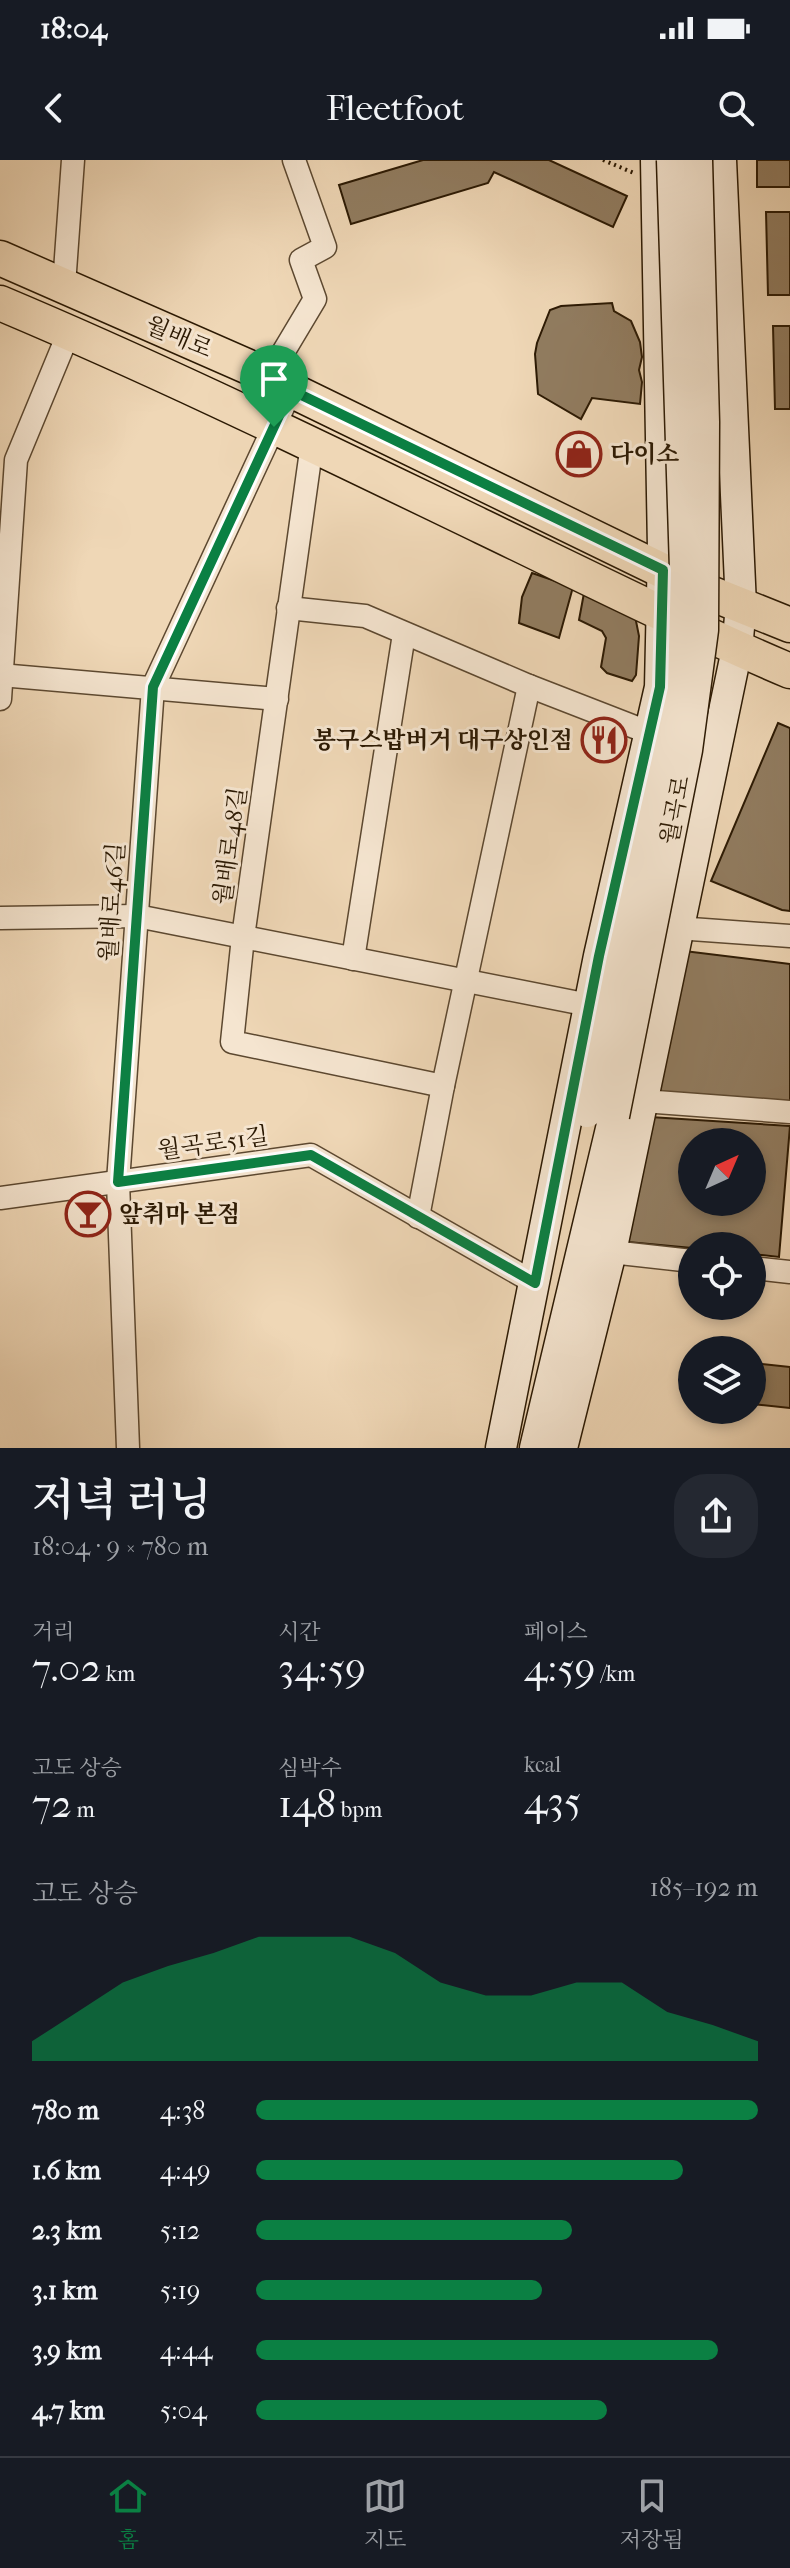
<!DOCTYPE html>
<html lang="ko">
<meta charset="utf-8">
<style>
body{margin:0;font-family:"IM FELL French Canon","Noto Serif KR",serif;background:#242831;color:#f1f3f6;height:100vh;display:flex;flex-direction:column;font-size:30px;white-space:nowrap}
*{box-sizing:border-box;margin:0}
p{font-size:26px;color:#9ea1a6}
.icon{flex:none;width:44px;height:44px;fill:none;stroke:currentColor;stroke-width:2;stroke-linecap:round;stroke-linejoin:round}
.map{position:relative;height:1288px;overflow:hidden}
.sheet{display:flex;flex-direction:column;background:#171b24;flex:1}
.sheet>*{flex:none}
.needle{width:52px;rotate:44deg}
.buttons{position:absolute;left:678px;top:968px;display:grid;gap:16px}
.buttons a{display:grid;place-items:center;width:88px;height:88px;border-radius:50%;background:#171b24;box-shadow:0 4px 12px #0003;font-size:40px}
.pin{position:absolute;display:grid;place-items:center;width:68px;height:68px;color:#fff;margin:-82px -34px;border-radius:50% 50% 50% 0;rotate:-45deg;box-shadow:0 0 8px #0007}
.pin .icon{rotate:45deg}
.round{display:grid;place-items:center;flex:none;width:84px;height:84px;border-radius:32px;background:#242831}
.summary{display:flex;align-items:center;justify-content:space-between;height:136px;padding:0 32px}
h1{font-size:44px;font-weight:600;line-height:60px}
.figures{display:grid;grid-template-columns:repeat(3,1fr);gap:12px;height:136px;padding:8px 32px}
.figures div{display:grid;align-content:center}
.figures b{font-size:40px;font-weight:600}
.figures small{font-size:22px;font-weight:400}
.figures p{font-size:22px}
.chart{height:224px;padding:16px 32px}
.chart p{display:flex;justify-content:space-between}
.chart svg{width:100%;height:144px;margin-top:8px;fill:#0b8043;opacity:.7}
ul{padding:0 32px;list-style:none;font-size:26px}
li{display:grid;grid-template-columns:128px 96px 1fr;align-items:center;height:60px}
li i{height:20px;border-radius:10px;background:#0b8043}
.status{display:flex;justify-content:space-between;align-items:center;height:56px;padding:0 40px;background:#171b24;direction:ltr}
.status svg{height:22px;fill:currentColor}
header{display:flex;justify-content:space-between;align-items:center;height:104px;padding:0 32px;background:#171b24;font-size:36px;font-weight:600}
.menu{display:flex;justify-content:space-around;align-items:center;height:112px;border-top:2px solid #363941;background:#171b24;font-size:22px;color:#9ea1a6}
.menu a{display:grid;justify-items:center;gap:4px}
.menu .on{color:#0b8043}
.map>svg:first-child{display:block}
.building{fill:#917c60;stroke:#2b1903;stroke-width:2;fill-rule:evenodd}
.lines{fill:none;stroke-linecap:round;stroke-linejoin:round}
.street-casing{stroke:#5c4830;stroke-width:25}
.secondary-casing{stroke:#2b1903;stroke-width:33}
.primary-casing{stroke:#2b1903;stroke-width:37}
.path{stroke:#2b1903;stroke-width:4;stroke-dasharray:2 4;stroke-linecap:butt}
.street{stroke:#f5e5d0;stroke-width:22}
.secondary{stroke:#f5e5d0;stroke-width:30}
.primary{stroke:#efd7b6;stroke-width:34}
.secondary-bridge-casing{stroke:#2b1903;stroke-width:33;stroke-linecap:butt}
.secondary-bridge{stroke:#f5e5d0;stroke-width:30}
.route-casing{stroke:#fff;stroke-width:16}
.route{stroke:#0b8043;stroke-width:10}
.labels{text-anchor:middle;stroke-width:6;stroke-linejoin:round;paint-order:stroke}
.street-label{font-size:24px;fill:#2b1903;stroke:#f5e5d0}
.poi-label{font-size:24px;font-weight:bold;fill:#2b1903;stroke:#f5e5d0;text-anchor:start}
</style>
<div class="status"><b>18:04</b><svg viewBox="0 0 49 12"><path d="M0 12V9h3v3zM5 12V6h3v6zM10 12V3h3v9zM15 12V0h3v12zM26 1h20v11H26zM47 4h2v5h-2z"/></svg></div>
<header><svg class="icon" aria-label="back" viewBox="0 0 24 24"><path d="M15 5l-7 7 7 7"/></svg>Fleetfoot<svg class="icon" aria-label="search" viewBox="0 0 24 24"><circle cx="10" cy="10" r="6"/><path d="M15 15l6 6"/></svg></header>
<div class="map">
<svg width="790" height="1288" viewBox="0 0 790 1288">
<rect width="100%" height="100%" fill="#efd7b6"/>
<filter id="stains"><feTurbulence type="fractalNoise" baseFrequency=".0025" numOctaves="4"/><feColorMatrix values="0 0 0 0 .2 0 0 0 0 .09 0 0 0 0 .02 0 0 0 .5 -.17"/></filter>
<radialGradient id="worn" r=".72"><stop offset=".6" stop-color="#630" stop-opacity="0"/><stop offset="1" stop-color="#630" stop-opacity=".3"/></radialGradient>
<g class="building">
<path d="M423,0H549L627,36L613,67L494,12L488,23L351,64L339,25Z"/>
<rect x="757" y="0" width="33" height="27"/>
<path d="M766,52H790V135H768Z"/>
<path d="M612,143L614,151L631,161L640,182L642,197L639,210L642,222L640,244L592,238L581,259L538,234L535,194L537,183L550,150L561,146Z"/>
<path d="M773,166H790V249H775Z"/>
<path d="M532,413L573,427L559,478L519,463L522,437Z"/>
<path d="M584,433L635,456L639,476L636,515L632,521L607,513L601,507L606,478L602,471L579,460Z"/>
<path d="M778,563L790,568V751L782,750L711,721Z"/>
<path d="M676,790L790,804V942L655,934Z"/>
<path d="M650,957L790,966L779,1097L752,1094V1086H692V1088L628,1082ZM692,982H752V1042H692Z"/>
<path d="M752,1203L790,1207V1248L752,1244Z"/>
</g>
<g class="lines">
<g class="street-casing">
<g id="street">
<path d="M64,125L73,0"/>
<path d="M269,216L315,139L301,100L325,87L294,0"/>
<path d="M312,284L243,777L232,882L443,926"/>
<path d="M288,448L365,456L529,526L650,573"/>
<path d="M0,515L277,539"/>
<path d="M0,539L16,300L69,172"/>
<path d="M0,758L137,756L589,845"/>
<path d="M677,768L790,776"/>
<path d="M353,799L404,474"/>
<path d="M643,941L790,952"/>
<path d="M0,1038L311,995L535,1123"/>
<path d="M418,1057L443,926L529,526"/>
<path d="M611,1092L692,1101"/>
<path d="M752,1108L790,1112"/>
<path d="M128,1288L118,1022L153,527L291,230"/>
</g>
</g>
<g class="secondary-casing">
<g id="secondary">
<path d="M501,1288L599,796L660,527L663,389L656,0"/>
<path d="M535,1288L614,956"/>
<path d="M562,1288L611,1092L737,489L741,446L721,0"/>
</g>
</g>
<g class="primary-casing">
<g id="primary">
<path d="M0,98L269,216L291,230L700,429L790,465"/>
<path d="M0,143C164,212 323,290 483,367C585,416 686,467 790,511"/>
</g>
</g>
<path class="path" d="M603,0L634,13"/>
<use href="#street" class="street"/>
<use href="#secondary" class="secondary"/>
<use href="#primary" class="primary"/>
<g class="secondary-bridge-casing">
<g id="secondary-bridge">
<path d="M587,952L663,579L676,503L685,409L672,0"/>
<path d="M614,956L687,590L703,470L704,262L697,0"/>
</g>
</g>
<use href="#secondary-bridge" class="secondary-bridge"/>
</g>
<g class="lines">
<g class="route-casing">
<path id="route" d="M291,230L663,410L660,527L599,796L535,1123L311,995L118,1022L153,527Z"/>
</g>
<use href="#route" class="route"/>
</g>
<defs>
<g id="shop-ring" transform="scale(2.3)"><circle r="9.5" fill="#f5e5d0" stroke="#8f2418" stroke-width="1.5"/><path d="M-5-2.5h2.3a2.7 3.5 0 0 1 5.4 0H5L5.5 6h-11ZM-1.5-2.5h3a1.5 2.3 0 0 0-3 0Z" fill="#8f2418"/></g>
<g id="restaurant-ring" transform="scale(2.3)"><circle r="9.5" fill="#f5e5d0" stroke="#8f2418" stroke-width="1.5"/><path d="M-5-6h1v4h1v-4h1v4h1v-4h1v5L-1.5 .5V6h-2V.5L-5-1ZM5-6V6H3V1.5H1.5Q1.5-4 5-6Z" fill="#8f2418"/></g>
<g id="bar-ring" transform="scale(2.3)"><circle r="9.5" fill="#f5e5d0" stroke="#8f2418" stroke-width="1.5"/><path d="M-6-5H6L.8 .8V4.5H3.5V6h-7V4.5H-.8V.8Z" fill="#8f2418"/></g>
</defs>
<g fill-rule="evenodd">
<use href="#shop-ring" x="579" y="294"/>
<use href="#restaurant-ring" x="604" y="580"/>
<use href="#bar-ring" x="88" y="1054"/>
</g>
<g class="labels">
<g class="street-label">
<text transform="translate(179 177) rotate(23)" y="8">월배로</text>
<text transform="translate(675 650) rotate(-79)" y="8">월곡로</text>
<text transform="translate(230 686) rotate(-82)" y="8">월배로48길</text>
<text transform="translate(112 742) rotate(-86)" y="8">월배로46길</text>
<text transform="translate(213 983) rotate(-8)" y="8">월곡로51길</text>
</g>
<g class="poi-label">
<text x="610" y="302">다이소</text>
<text x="573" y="588" text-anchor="end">봉구스밥버거 대구상인점</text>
<text x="119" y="1062">앞취마 본점</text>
</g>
</g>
<rect width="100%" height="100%" filter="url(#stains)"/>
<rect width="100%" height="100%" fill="url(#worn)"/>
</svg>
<div class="buttons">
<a><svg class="needle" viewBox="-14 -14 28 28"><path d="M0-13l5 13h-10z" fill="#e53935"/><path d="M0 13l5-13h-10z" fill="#9ea1a6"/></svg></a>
<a><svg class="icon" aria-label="locate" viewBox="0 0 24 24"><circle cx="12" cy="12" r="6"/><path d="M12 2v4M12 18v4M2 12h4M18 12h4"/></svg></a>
<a><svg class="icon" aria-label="layers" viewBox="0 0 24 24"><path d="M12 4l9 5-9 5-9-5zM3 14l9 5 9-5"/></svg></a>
</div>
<div class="pin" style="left:274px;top:267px;background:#1e9e55"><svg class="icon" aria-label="arrive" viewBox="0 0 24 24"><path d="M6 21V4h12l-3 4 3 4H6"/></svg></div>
</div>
<section class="sheet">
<div class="summary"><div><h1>저녁 러닝</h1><p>18:04 · 9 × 780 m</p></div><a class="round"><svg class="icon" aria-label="share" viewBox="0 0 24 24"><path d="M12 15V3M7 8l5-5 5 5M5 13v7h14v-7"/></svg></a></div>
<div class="figures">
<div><p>거리</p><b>7.02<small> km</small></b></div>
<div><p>시간</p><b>34:59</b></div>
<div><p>페이스</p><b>4:59<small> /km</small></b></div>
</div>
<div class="figures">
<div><p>고도 상승</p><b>72<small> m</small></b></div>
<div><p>심박수</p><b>148<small> bpm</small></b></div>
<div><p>kcal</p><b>435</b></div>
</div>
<div class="chart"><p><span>고도 상승</span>185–192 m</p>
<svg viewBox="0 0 160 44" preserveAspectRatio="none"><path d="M0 44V38L10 29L20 20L30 15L40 11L50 6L60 6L70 6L80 11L90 20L100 24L110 24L120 20L130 20L140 29L150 33L160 38V44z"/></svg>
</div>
<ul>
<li><b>780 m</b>4:38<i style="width:100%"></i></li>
<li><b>1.6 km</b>4:49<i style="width:85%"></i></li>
<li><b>2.3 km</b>5:12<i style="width:63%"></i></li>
<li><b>3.1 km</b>5:19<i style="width:57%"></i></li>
<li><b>3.9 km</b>4:44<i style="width:92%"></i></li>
<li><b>4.7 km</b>5:04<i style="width:70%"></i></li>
</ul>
</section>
<nav class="menu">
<a class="on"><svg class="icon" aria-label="home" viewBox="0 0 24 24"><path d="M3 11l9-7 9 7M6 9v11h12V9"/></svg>홈</a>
<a><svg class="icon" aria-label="map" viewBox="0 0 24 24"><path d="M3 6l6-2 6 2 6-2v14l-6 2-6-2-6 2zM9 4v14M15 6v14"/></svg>지도</a>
<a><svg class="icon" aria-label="saved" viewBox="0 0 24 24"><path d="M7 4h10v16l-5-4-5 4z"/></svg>저장됨</a>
</nav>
